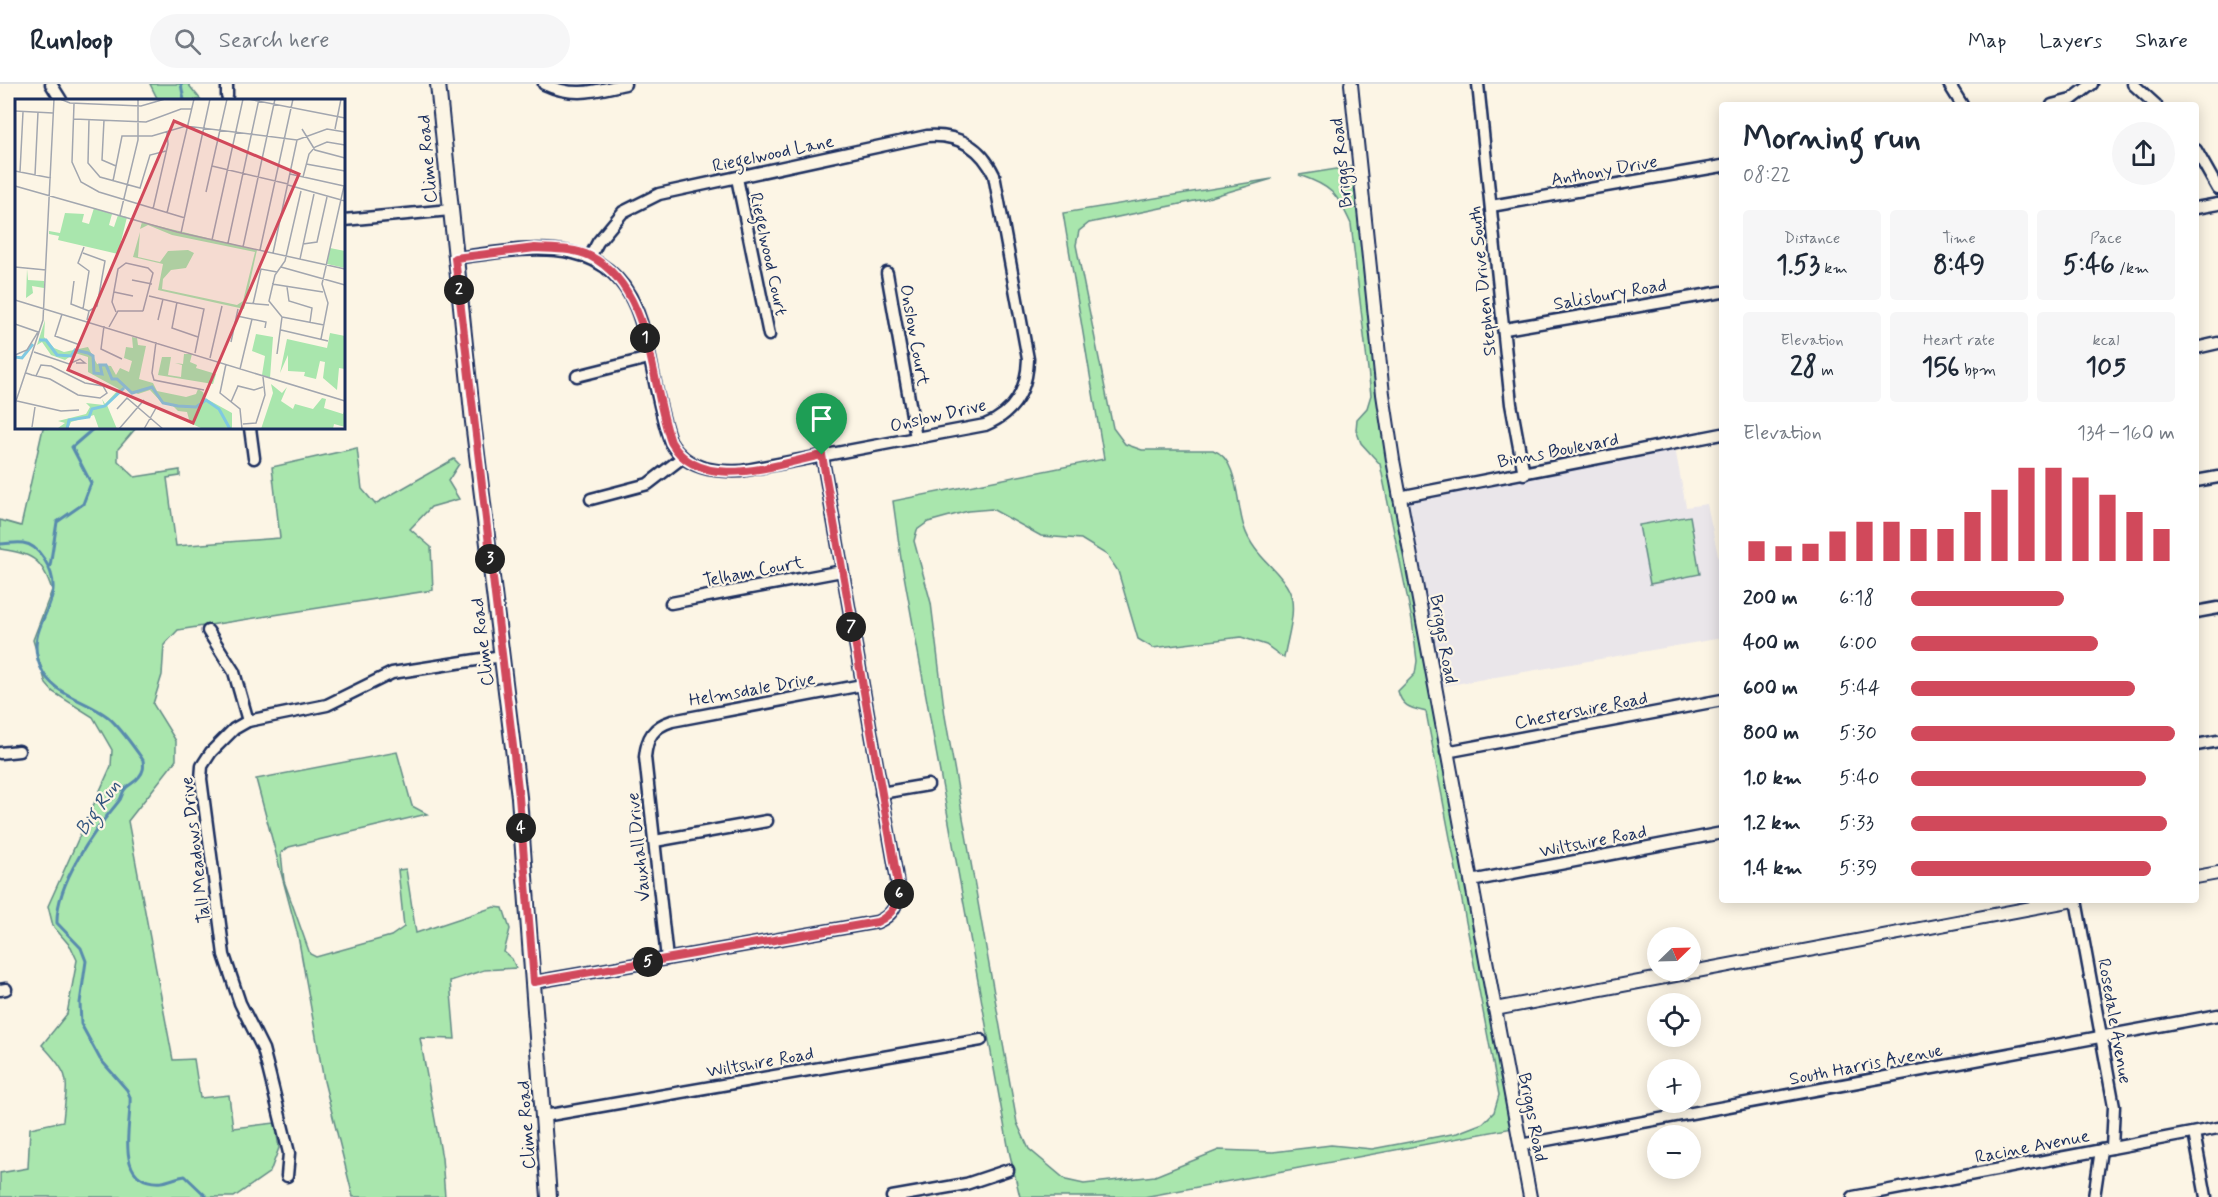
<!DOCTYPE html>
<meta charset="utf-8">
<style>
body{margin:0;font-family:Mynerve,sans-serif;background:#f6f6f7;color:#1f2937;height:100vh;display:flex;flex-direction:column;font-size:22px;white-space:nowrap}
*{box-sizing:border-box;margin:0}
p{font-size:20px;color:#747a83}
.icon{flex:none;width:33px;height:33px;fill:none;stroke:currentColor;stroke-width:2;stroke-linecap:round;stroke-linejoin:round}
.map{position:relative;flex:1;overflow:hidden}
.drawer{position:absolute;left:1719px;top:18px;width:480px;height:801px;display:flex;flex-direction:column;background:#fff;border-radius:6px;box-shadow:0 3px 15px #0003}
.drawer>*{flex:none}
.needle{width:39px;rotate:67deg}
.controls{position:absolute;left:1647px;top:843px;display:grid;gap:12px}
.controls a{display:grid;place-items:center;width:54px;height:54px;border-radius:50%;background:#fff;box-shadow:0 3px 15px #0003;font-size:30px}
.pin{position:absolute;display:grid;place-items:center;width:51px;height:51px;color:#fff;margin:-62px -26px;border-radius:50% 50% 50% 0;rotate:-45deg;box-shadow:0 0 6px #0007}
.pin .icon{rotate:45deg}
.km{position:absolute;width:30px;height:30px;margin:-15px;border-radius:50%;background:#222;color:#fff;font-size:16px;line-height:30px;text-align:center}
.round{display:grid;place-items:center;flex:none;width:63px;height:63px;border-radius:32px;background:#f6f6f7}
.head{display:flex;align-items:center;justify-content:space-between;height:102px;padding:0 24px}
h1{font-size:33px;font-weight:700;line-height:45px}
.figures{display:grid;grid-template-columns:repeat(3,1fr);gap:9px;height:102px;padding:6px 24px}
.figures div{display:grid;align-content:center;border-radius:6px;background:#f6f6f7;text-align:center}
.figures b{font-size:26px;font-weight:700}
.figures small{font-size:16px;font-weight:400}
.figures p{font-size:16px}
.chart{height:168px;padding:12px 24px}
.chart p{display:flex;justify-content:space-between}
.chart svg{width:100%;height:108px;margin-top:6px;stroke:#d1495b;stroke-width:6}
ul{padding:0 24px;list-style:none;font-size:20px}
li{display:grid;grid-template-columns:96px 72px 1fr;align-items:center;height:45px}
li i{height:15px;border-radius:8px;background:#d1495b}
header{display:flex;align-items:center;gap:36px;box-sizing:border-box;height:84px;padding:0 30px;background:#fff;border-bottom:2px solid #e0e1e3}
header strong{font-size:28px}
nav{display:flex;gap:33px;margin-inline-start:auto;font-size:21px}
.search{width:420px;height:54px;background:#f6f6f7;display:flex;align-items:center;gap:15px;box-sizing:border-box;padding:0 21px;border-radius:33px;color:#747a83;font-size:22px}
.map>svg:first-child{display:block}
.built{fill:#eae6ea}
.green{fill:#a9e6ad;stroke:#628a86;stroke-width:1.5}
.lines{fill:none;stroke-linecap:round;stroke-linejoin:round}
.stream{stroke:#588bad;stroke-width:3}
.minor-casing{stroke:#1b2f5e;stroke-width:15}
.tertiary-casing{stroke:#1b2f5e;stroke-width:16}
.secondary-casing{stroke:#1b2f5e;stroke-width:18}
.minor{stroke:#fcf5e5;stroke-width:10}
.tertiary{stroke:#fcf5e5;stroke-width:12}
.secondary{stroke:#fcf5e5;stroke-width:14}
.route-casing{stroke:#fff;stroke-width:12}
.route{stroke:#d1495b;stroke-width:8}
.labels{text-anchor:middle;stroke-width:4.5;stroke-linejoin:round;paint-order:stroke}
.street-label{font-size:18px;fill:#1b2f5e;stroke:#fcf5e5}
.water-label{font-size:20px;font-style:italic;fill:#34567f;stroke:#fcf5e5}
.inset-river{fill:none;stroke:#80c9e1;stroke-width:3}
.inset-road{fill:none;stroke:#a2a6af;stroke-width:1.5}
.view{fill:#d1495b;fill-opacity:0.15;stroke:#d1495b;stroke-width:3}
.inset-edge{fill:none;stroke:#1b2f5e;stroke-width:3}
</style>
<header>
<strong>Runloop</strong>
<div class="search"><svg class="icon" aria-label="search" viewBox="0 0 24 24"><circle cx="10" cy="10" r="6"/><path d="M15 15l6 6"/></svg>Search here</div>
<nav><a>Map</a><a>Layers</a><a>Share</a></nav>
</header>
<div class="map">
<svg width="2218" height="1113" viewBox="0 0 2218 1113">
<rect width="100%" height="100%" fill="#fcf5e5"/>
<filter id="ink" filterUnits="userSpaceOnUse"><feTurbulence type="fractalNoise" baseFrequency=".0167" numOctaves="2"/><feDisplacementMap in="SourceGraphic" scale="12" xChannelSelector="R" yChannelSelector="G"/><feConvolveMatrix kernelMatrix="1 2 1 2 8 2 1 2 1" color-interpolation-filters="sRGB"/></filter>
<g filter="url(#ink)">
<path class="built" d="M1675,364L1686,423L1707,420L1722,490V554L1438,603L1404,413Z"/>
<g class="green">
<path d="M150,0H188L201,16H158Z"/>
<path d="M1355,82L1387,378L1513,1044L1144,1113H1020L1009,1067L901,475L893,417L1104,375L1063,129L1272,95L1204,115L1089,139L1079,147L1076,161L1113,344L1125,360L1142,366H1213C1239,375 1236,420 1244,443C1253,472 1279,485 1289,506C1298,525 1287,554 1284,574L1266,561L1241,553L1153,564L1138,555L1118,487L1107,471L1081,455L1041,452L992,425L968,427L928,438L917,446L914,457L931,519L945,632L1017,1039L1029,1065L1066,1096L1084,1100L1155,1092L1219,1066L1273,1068L1331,1061L1372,1065L1457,1049L1483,1039L1494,1028L1499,1011L1426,628C1411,624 1402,623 1398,607L1415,590L1417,577L1412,536L1380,380L1361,359L1356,346L1357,335L1367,324L1371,311L1351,140C1337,109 1331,102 1299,91Z"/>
<path d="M43,344H136L118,365V377L135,393L180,386V392L167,394L176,462L280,454L272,383L357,364L362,405L375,420L454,375L459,380L448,397L459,415L431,423L410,445L431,463L433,506L178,546L164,561L162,591L153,620L176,657V676L128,737L173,976L194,975L200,1014L229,1011L233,1044L275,1039L279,1064L270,1088L234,1113H0V1089L28,1084L30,1044L63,1037C67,994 73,994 42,961L67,930L77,876L71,863L53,842L48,822L111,682L112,666L93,633L53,608L46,600L33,556L52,506C42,474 32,470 0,465V436L21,442Z"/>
<path d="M1690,432L1700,490L1650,500L1639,441Z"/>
<path d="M397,668L412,722L427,730L289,763L281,769L284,797L310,870L316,873L391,852L404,843L398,786L406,785L416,849L494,823L503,824L510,845L504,868L512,875L516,884L484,886L450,897L455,955L420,954L442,1074L445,1113H353L324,997L298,852L256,695Z"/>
</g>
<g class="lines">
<g class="stream">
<path d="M181,0L184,16"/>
<path d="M0,460C8,460 15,458 23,459C32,460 39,467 44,475C73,520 22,537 40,582C52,612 85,615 108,633C121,644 133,662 143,676C144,683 144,687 139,693C135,699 129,700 125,705C122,708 122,714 119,717C94,747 56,799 57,839L81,864L86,877L80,919L81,940L100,975L127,1006L130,1013C132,1039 112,1102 162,1098C169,1097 177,1093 185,1092L207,1113"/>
<path d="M50,482L57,438L83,420L91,399L72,363L94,344"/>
</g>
<g class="minor-casing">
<g id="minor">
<path d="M51,0L61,16"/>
<path d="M227,0V12"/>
<path d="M544,0C574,14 594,7 625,0"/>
<path d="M1478,0L1511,320L1524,390"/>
<path d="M1949,0L1962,21"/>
<path d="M2133,0L2156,21"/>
<path d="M2052,21L2071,16L2092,0"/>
<path d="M2196,66L2218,105"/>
<path d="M737,94L769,251"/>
<path d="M1491,122L1722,82"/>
<path d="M2196,124L2218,120"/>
<path d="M344,136L450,126"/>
<path d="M455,174C529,164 613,145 641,238C653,277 656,320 671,359C686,385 714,388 741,387L985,341C1015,329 1027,306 1028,275L994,91C981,63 958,50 927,52L659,110L623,128L598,158L590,173"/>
<path d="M887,189L916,354"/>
<path d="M1505,245L1722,208"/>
<path d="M2196,264L2218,259"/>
<path d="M577,292L649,274"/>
<path d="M250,344L254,374"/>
<path d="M2196,397L2218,393"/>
<path d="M1399,413L1722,350"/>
<path d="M591,415L648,400L683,373"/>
<path d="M671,519L842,487"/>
<path d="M2196,528L2218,524"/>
<path d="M208,547L234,588L248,637"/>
<path d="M2196,661L2218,657"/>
<path d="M1446,668L1722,616"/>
<path d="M0,669L19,667"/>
<path d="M881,709L928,701"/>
<path d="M655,757L767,737"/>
<path d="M1471,797L1722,749"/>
<path d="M2076,816L2114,1022L2112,1064"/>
<path d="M667,875L645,673C647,653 653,643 672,637L862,601"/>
<path d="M534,898L877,838C899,829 900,811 896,789L822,371"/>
<path d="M0,906L6,905"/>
<path d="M544,1032L981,956"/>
<path d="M2194,1049L2206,1113"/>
<path d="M1520,1061L2218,931"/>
<path d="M287,1092L289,1069L269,988L263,965L240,919L224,871L201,695L202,682L211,668L234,645L248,637L327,621L392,589L502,572"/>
<path d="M892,1113L966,1100L1008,1086"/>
<path d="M1853,1113L2218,1044"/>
<path d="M2094,1113L2101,1066"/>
</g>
</g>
<g class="tertiary-casing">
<g id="tertiary">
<path d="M1351,0L1383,310L1393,376L1530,1113"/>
<path d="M2196,793L2218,789"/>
<path d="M1495,925L2074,816"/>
</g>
</g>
<g class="secondary-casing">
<path id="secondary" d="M438,0L473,338L519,713L549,1113"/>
</g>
<use href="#minor" class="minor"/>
<use href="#tertiary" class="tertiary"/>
<use href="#secondary" class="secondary"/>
</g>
</g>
<g class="lines" filter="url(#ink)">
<g class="route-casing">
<path id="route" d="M535,164C553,165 574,164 590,172C653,204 650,300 671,358C700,410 777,380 822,371L898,800C899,819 894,830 877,838L534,898L519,713L455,174Z"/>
</g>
<use href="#route" class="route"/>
</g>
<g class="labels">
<g class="street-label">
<text transform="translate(773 69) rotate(-12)" y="6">Riegelwood Lane</text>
<text transform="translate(427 75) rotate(-95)" y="6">Clime Road</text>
<text transform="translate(1341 79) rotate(-96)" y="6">Briggs Road</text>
<text transform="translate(1604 86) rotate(-10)" y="6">Anthony Drive</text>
<text transform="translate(769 170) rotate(78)" y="6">Riegelwood Court</text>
<text transform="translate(1482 197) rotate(-96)" y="6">Stephen Drive South</text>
<text transform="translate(1610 210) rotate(-10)" y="6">Salisbury Road</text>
<text transform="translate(915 251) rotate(80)" y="6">Onslow Court</text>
<text transform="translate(938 331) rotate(-13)" y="6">Onslow Drive</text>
<text transform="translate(1558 366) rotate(-11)" y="6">Binns Boulevard</text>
<text transform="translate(753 487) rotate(-11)" y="6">Telham Court</text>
<text transform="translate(1444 555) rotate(80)" y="6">Briggs Road</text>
<text transform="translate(482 558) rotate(-97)" y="6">Clime Road</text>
<text transform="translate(752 605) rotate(-10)" y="6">Helmsdale Drive</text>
<text transform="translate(1581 626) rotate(-11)" y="6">Chestershire Road</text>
<text transform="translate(1593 757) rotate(-11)" y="6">Wiltshire Road</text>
<text transform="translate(638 763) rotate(-96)" y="6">Vauxhall Drive</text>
<text transform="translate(195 766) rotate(-97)" y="6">Tall Meadows Drive</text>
<text transform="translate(2115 937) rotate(80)" y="6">Rosedale Avenue</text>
<text transform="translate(760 978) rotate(-10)" y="6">Wiltshire Road</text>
<text transform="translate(1866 980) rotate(-11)" y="6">South Harris Avenue</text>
<text transform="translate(1533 1033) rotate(79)" y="6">Briggs Road</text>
<text transform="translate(526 1041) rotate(-94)" y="6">Clime Road</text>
<text transform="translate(2032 1062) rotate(-11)" y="6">Racine Avenue</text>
</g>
<g class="water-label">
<text transform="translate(97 723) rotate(-55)" y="7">Big Run</text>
</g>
</g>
<g transform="translate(15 15)">
<rect width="330" height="330" fill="#fcf5e5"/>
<path d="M79,109L97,115L94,126L99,128L103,116L112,118L103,155L43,141L44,137L34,135V132L45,134L50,114L69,115L67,123L74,125ZM127,123L242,151L229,210L143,191L148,165L118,158L125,133L123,158L145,163L153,152L173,151L179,154L171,169L156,171L148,180L147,190L222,206L228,202L240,153L157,136L133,126L125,130ZM315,149L330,152V169L312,165ZM12,170L13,181L29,182V189L17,187L18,194L11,199ZM30,221L29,238L39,249L49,253L73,248L82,265L96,267L101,276L105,269L114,273L117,262L109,259L111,248L118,249L117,238L122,239L123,246L131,247L124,280L138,284L142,292L171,298L181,295L183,290L188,293L190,299L217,314V330H188L175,324L172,313L163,312L155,304L148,305L135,291L123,295L110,289L92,306L102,330H84L79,316L56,323L53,330L0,328L43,329L50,324L43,322L71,315L75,308L71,304L89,306L87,300L90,305L104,290L73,273V258L60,254L50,261L36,256L27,243L22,246ZM315,234L330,237V270L324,269L322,291L308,279L310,263L305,262L301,280L289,277L290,273L273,272V256L265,274L272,240L312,249ZM241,235L258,238L255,279L247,276L250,257L237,252ZM169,255H177L175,263L182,266L181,269L201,275L198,285L143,276L147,258H156L153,276L166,278L167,266L160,264L168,265ZM256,285L267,294L272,288L266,302L278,310L280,305L298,310L307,299L311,300L309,309L328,315L330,310V328L319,325L318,330H246L258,294Z" fill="#a9e6ad"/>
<path class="inset-river" d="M24,241H31L42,256L56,257L60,251L73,254L78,257L79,274L87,275L85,266H91L97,280H102L117,294L137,288L148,304L163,307L181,308L191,301L204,310L215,330M0,258L7,259L18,245M52,330L54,321L74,318L77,310L90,307L109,289"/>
<path class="inset-road" d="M45,0L55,4L126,7L150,0M233,0L330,19M59,5L57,63L66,83L84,93L170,119M0,12L38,14M59,20L131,23L166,10H177M74,21L73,64L85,78L125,89L135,56L151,52M89,21L87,61L101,67M287,30L300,51L330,59M320,30L326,0M291,65L330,72M197,67L273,85M0,72L36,79M5,73L8,13M275,75L329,87M20,76L23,13M288,78L294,55L300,48L312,43L330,46M98,82L107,37H137L171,27L282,41L312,30L330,33M273,86L330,102M0,87L162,133L330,170M191,93L212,0M138,110L153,45L152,33M152,114L179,0M105,116L123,41V0M166,134L195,0M197,141L228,0M213,144L244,0M288,145L302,143L312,98M228,148L260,0M245,151L278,0M68,154L90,162L82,207L74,212L72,221M258,154L282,41M285,160L299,95M0,168L31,171M266,168L330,186M117,181L137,185M59,182L56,205L74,212M257,185L308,193M272,188L274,202L297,209L295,223M99,193L118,197M134,197L189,210L180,254M0,201L330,302M162,203L157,229L183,238M231,204L254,206M238,205L246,170L262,173M68,210L74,172L63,164L69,148M101,213L97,203L103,170L111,164L133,169L138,174L128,212M47,215L40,237L65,246M222,217L251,223L250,229M267,218L309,226M143,221L148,200M0,225L23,233L12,251L0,256M89,227L86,250L107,260M94,228L103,212H128M266,231L313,242M306,240L313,204L307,185L329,87M141,243L137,274L139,281L189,291M216,243L223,210M19,253L54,265L65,260L70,264H61M262,255L267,218L254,202L260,176L270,162L286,92M195,259L207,207M211,265L205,294L225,310L227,330M225,270L237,220M11,274L17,276L35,280L63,296L85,299L92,294L88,287L70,284L36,267L26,266L21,277M2,302L46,312L64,311M216,303L223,287L239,291L248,288M0,305L28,221L39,0M102,310L112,299L148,330M228,325L241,324L250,296L248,278M17,328L20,308M104,330L129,301M129,330L141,309"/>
<path class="view" d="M159,22L284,75L178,324L53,271Z"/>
<rect width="330" height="330" class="inset-edge"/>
</g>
</svg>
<div class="controls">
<a><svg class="needle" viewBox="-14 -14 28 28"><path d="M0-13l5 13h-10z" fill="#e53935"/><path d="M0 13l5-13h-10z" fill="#747a83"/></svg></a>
<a><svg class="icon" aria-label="locate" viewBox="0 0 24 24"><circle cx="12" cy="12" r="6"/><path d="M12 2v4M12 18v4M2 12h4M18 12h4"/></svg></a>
<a>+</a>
<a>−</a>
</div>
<div class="pin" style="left:822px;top:371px;background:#1e9e55"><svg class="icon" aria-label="arrive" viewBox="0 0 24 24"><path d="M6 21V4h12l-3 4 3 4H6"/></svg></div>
<b class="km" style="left:645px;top:254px">1</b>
<b class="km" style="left:459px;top:206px">2</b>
<b class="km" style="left:490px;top:475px">3</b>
<b class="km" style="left:521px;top:744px">4</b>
<b class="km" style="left:648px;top:878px">5</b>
<b class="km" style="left:899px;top:810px">6</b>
<b class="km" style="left:851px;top:543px">7</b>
<section class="drawer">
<div class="head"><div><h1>Morning run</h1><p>08:22</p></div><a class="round"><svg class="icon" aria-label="share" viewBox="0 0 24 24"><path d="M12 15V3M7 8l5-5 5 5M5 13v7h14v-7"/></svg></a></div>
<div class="figures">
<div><p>Distance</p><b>1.53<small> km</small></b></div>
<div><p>Time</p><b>8:49</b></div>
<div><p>Pace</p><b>5:46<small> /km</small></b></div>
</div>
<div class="figures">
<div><p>Elevation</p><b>28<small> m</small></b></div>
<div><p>Heart rate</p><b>156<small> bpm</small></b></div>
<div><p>kcal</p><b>105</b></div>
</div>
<div class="chart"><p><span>Elevation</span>134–160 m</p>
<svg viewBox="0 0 160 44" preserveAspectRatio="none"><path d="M5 44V36M15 44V38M25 44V37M35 44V32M45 44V28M55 44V28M65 44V31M75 44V31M85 44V24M95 44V15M105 44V6M115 44V6M125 44V10M135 44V17M145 44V24M155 44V31"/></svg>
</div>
<ul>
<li><b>200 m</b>6:18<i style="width:58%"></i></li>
<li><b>400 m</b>6:00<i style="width:71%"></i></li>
<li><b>600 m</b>5:44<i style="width:85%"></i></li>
<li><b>800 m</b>5:30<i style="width:100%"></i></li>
<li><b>1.0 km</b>5:40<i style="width:89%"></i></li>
<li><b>1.2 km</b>5:33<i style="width:97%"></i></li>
<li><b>1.4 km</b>5:39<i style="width:91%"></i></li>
</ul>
</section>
</div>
